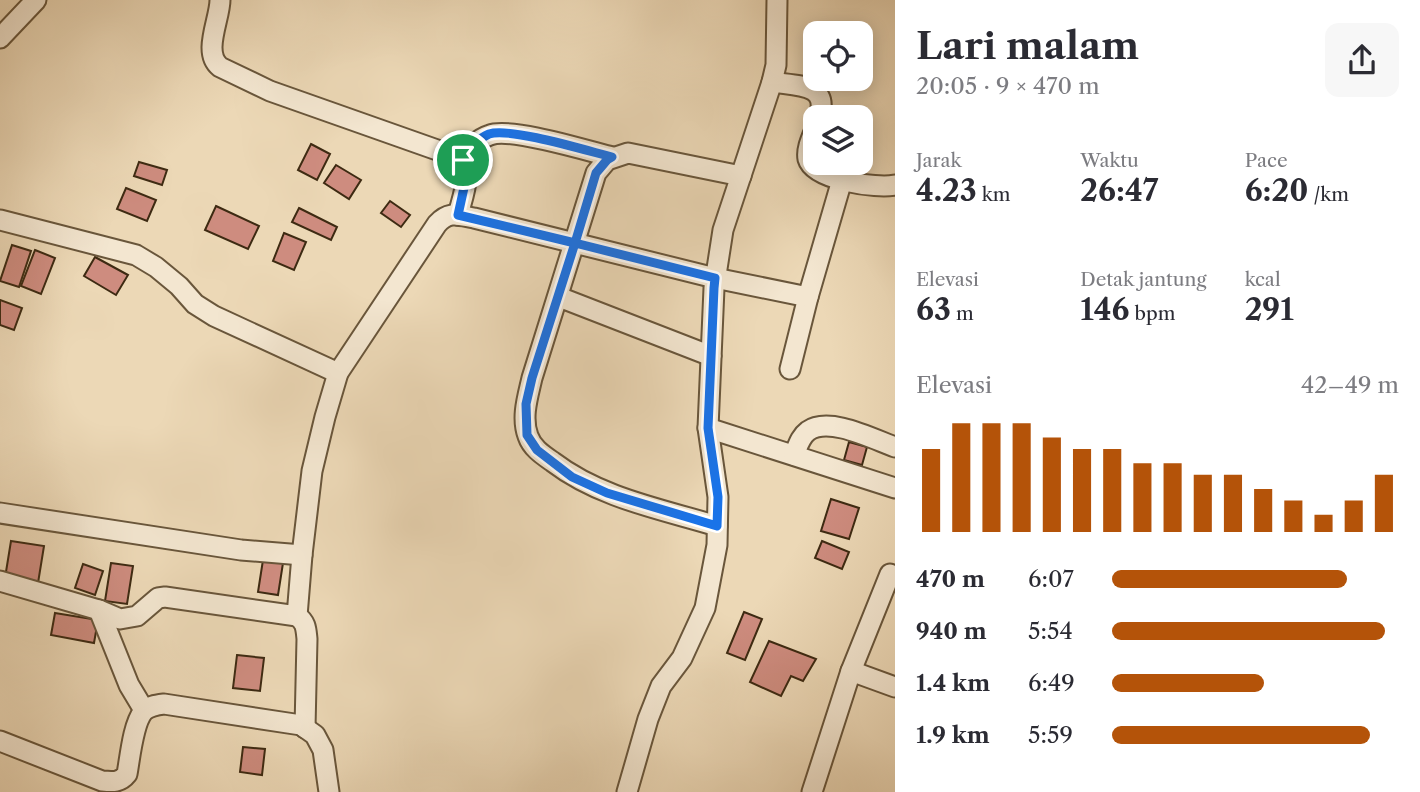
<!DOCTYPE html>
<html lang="id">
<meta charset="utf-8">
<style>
body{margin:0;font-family:"Libre Caslon Text",serif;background:#f7f7f7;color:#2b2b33;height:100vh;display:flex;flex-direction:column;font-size:26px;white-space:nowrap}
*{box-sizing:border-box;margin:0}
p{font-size:23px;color:#7c7c81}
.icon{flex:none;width:38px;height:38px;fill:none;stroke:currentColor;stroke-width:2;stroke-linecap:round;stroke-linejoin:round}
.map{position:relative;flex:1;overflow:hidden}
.sheet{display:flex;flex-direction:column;background:#fff;width:525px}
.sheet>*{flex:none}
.controls{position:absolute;left:803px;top:21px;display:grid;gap:14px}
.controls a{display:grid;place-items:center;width:70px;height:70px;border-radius:14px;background:#fff;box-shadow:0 4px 18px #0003;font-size:35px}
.pin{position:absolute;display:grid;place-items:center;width:60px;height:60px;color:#fff;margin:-30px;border:4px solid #fff;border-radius:50%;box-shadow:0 2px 7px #0007}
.round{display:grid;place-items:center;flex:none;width:74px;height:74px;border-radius:14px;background:#f7f7f7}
.headline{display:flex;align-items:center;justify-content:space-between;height:119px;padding:0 21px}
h1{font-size:38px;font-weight:800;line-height:52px}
.stats{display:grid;grid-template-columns:repeat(3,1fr);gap:10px;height:119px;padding:7px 21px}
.stats div{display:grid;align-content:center}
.stats b{font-size:30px;font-weight:800}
.stats small{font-size:19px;font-weight:400}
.stats p{font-size:19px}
.chart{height:196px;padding:14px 21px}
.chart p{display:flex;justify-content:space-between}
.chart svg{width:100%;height:126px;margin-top:7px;stroke:#b45309;stroke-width:6}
ul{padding:0 21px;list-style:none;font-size:23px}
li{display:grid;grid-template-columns:112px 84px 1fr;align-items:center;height:52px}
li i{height:18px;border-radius:9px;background:#b45309}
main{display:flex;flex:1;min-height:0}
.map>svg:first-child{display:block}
.building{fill:#ce8c7f;stroke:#3d2a12;stroke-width:2}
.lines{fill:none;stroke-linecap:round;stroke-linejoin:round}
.minor-casing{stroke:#69563b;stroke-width:23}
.minor{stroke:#f3e6d0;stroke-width:19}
.route-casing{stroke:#fff;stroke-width:14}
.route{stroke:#1a73e8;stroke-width:9}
</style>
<main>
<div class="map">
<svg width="895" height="792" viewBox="0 0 895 792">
<rect width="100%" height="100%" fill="#ecd8b6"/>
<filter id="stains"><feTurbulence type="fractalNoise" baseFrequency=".00286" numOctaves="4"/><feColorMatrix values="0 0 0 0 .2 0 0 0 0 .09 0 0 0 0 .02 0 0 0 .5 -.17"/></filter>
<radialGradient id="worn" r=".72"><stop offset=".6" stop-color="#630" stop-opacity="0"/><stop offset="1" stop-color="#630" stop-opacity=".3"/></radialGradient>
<g class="building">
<path d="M311,144L330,154L317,180L298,170Z"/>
<path d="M139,162L167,170L162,185L134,176Z"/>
<path d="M336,165L361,180L349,199L324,183Z"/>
<path d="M126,188L156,200L147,221L117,209Z"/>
<path d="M390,201L410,215L401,227L381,213Z"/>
<path d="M216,206L259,226L248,249L205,230Z"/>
<path d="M299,208L337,227L331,240L292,222Z"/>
<path d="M284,233L306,242L294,270L273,261Z"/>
<path d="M12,245L31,251L19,287L0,281Z"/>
<path d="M35,250L55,258L41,294L21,286Z"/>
<path d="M95,257L128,275L116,295L84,276Z"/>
<path d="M0,300L22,308L14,330L0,325Z"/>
<path d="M849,442L867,447L862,465L844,460Z"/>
<path d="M831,499L859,508L849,539L821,531Z"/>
<path d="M11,541L44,546L38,583L5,578Z"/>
<path d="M822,541L849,552L842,569L815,558Z"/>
<path d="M263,560L283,563L278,595L258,592Z"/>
<path d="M111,563L133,566L127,604L105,601Z"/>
<path d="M83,564L103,571L95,595L75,588Z"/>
<path d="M744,612L762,619L745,660L727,653Z"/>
<path d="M55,613L98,620L94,643L51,635Z"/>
<path d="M769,641L816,659L803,681L791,676L781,696L750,682Z"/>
<path d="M237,655L264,658L260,691L233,688Z"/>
<path d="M243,747L265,749L262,775L240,772Z"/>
</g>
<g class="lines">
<g class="minor-casing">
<g id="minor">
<path d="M220,0C220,19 202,53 220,67L270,91L457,157C475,168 462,198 458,215"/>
<path d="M0,38L36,0"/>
<path d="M772,82C796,86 830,83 819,117"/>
<path d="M816,127C812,137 806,149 808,159C814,180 877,189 895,185"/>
<path d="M462,160C469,149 477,139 490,135C510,127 588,151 612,157"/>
<path d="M0,220L136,255L156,267L179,286L195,304L214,316L338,373"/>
<path d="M559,297L711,356"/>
<path d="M790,369L808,297L842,180"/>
<path d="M708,428L895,488"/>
<path d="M794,455C798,446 800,437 808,431C829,416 873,439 895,447"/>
<path d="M0,513L241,550L302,555"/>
<path d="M717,526C661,509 600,498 553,462C543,455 532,448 528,436C521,417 528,396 532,378L596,173L607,160L628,153L741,176"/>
<path d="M0,581L99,610L120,619L137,616L158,598L165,597L297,616L302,555L312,471L325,417L338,373L437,224C449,211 457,215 474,218L715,278L808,297"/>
<path d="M99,610L129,685L144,710"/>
<path d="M297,616C306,622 306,629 307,639L305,728"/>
<path d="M851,671L895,687"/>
<path d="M0,741L102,781C112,782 120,783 127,774C130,758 133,724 143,712C148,706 156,705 164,704L301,725L315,735L323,750L329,792"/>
<path d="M627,792L648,719L661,686L682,658L705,608L717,545L718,497L708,428L714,288L723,230L772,82L776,65L777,0"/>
<path d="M812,792L851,671L890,574"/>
</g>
</g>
<use href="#minor" class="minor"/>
</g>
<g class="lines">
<g class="route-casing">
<path id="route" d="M463,160L467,174L458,215L575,243L532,378L526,404L527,435L537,450L572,477L607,493L717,526L718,497L708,428L714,288L715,278L575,243L596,173L607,160L612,157C588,151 510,127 489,134C477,139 469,149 463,160"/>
</g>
<use href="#route" class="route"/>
</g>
<rect width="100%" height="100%" filter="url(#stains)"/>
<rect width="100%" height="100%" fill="url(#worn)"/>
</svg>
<div class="controls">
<a><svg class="icon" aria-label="locate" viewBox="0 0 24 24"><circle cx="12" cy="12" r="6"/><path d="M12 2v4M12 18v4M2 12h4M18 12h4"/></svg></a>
<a><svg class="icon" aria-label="layers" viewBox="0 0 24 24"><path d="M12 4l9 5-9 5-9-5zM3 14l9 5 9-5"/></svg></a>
</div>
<div class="pin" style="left:463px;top:160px;background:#1e9e55"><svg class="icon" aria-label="arrive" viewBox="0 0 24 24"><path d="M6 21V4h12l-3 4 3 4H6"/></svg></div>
</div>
<section class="sheet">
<div class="headline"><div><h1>Lari malam</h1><p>20:05 · 9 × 470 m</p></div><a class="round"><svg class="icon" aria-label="share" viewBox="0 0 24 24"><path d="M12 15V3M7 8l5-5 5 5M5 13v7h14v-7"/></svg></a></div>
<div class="stats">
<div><p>Jarak</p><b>4.23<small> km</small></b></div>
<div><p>Waktu</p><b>26:47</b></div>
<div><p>Pace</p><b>6:20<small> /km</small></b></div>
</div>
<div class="stats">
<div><p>Elevasi</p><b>63<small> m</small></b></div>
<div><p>Detak jantung</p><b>146<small> bpm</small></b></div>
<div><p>kcal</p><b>291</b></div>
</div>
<div class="chart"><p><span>Elevasi</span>42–49 m</p>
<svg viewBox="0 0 160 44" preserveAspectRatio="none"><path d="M5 44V15M15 44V6M25 44V6M35 44V6M45 44V11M55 44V15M65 44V15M75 44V20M85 44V20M95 44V24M105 44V24M115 44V29M125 44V33M135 44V38M145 44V33M155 44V24"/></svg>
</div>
<ul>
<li><b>470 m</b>6:07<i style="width:82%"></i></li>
<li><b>940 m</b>5:54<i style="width:95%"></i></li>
<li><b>1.4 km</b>6:49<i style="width:53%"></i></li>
<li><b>1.9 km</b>5:59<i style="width:90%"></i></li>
</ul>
</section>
</main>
